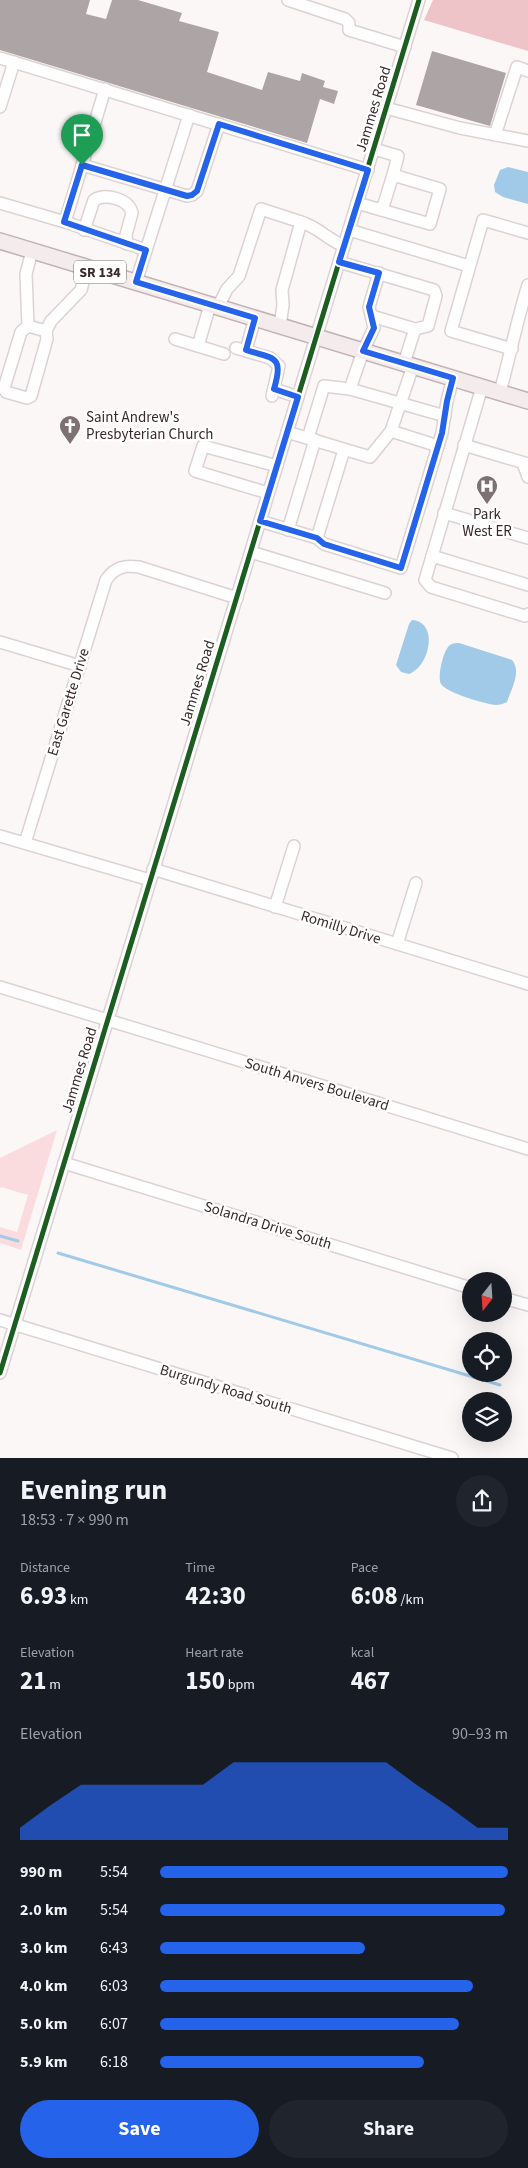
<!DOCTYPE html>
<meta charset="utf-8">
<style>
body{margin:0;font-family:"Source Sans 3",sans-serif;background:#20242c;color:#f1f3f6;height:100vh;display:flex;flex-direction:column;font-size:19px;white-space:nowrap}
*{box-sizing:border-box;margin:0}
p{font-size:16px;color:#9ea1a6}
.icon{flex:none;width:28px;height:28px;fill:none;stroke:currentColor;stroke-width:2;stroke-linecap:round;stroke-linejoin:round}
.map{position:relative;height:1458px;overflow:hidden}
.sheet{display:flex;flex-direction:column;background:#171b24;flex:1}
.sheet>*{flex:none}
.needle{width:32px;rotate:197deg}
.fabs{position:absolute;left:462px;top:1272px;display:grid;gap:10px}
.fabs a{display:grid;place-items:center;width:50px;height:50px;border-radius:50%;background:#171b24;box-shadow:0 5px 20px #0002;font-size:25px}
.pin{position:absolute;display:grid;place-items:center;width:42px;height:42px;color:#fff;margin:-51px -21px;border-radius:50% 50% 50% 0;rotate:-45deg;box-shadow:0 0 5px #0007}
.pin .icon{rotate:45deg}
.round{display:grid;place-items:center;flex:none;width:52px;height:52px;border-radius:26px;background:#20242c}
.summary{display:flex;align-items:center;justify-content:space-between;height:85px;padding:0 20px}
h1{font-size:28px;font-weight:700;line-height:38px}
.metrics{display:grid;grid-template-columns:repeat(3,1fr);gap:8px;height:85px;padding:5px 20px}
.metrics div{display:grid;align-content:center}
.metrics b{font-size:25px;font-weight:700}
.metrics small{font-size:14px;font-weight:400}
.metrics p{font-size:14px}
.chart{height:140px;padding:10px 20px}
.chart p{display:flex;justify-content:space-between}
.chart svg{width:100%;height:90px;margin-top:5px;fill:#2563eb;opacity:.7}
.action{display:flex;gap:10px;margin-top:auto;padding:10px 20px}
.action a{flex:1;height:58px;border-radius:30px;background:#2563eb;color:#fff;font-size:20px;font-weight:700;line-height:58px;text-align:center}
.action a+a{background:#20242c;color:#f1f3f6}
ul{padding:0 20px;list-style:none;font-size:16px}
li{display:grid;grid-template-columns:80px 60px 1fr;align-items:center;height:38px}
li i{height:12px;border-radius:6px;background:#2563eb}
.map>svg:first-child{display:block}
.green{fill:#fadcdf}
.forest{fill:#efc4c9}
.water{fill:#a1cae9}
.lines{fill:none;stroke-linecap:round;stroke-linejoin:round}
.stream{stroke:#a1cae9;stroke-width:3}
.building{fill:#ada4a5}
.minor-casing{stroke:#ddd2d3;stroke-width:14}
.major-casing{stroke:#c2b2b4;stroke-width:18}
.minor{stroke:#fffefe;stroke-width:11}
.major{stroke:#f3ebec;stroke-width:15}
.cycleway-casing{stroke:#fff;stroke-width:8}
.cycleway{stroke:#1b5e20;stroke-width:5}
.route-casing{stroke:#fff;stroke-width:10}
.route{stroke:#2563eb;stroke-width:6}
.labels{text-anchor:middle;stroke-width:5;stroke-linejoin:round;paint-order:stroke}
.shield{fill:#fff;stroke:#74696b;stroke-width:1}
.shield-label{font-size:14px;font-weight:bold;fill:#39292b}
.street-label{font-size:15px;fill:#39292b;stroke:#fff}
.poi-label{font-size:15px;fill:#39292b;stroke:#fff;text-anchor:start}
</style>
<div class="map">
<svg width="528" height="1458" viewBox="0 0 528 1458">
<rect width="100%" height="100%" fill="#fcf7f7"/>
<path class="green" d="M57,1130L21,1250L0,1243V1227L17,1232L28,1195L1,1187L0,1189V1158Z"/>
<path class="forest" d="M433,0H528V51L424,20Z"/>
<g class="water">
<path d="M508,167L528,172V204L503,197L495,192L494,185L500,170Z"/>
<path d="M412,620C439,622 430,666 409,674L401,672L396,665L409,624Z"/>
<path d="M459,643L512,660C522,671 511,690 507,702C503,704 500,705 496,705C485,704 447,693 441,684C437,677 443,653 448,647C451,643 455,643 459,643Z"/>
</g>
<g class="lines">
<g class="stream">
<path d="M0,1236L18,1241"/>
<path d="M58,1253L500,1385"/>
</g>
</g>
<g class="building">
<path d="M0,0H90L86,14L106,19L112,0H138L182,13L179,21L219,32L207,72L262,90L268,72L300,81L302,73L325,81L323,87L338,91L334,104L320,99L307,143L0,50Z"/>
<path d="M432,51L506,73L490,126L416,105Z"/>
</g>
<g class="lines">
<g class="minor-casing">
<g id="minor">
<path d="M288,0L345,19L349,23V30L405,47"/>
<path d="M0,58L368,170"/>
<path d="M0,107L14,62"/>
<path d="M386,108L460,128L528,141"/>
<path d="M495,135L517,67L528,71"/>
<path d="M82,165L187,196L192,195L197,191L219,124"/>
<path d="M0,203L65,222L146,250"/>
<path d="M357,203L430,224L440,189L393,175L398,156L374,149"/>
<path d="M382,210L393,175"/>
<path d="M65,222L105,89"/>
<path d="M301,222C318,227 327,239 344,246"/>
<path d="M84,230L94,200C106,193 129,199 132,213L126,235L127,244"/>
<path d="M349,230L469,266"/>
<path d="M32,251L26,274L28,326L46,331L51,321L81,290L87,268"/>
<path d="M339,262L434,290L436,296L428,326L415,329L404,363"/>
<path d="M136,282L189,115"/>
<path d="M218,307L227,289L239,276L261,209L301,222L282,290L283,305L280,326"/>
<path d="M372,316L415,329"/>
<path d="M28,326L21,332L4,388L6,392L27,398L31,396L47,339L46,331"/>
<path d="M175,339L224,354"/>
<path d="M198,346L210,305"/>
<path d="M236,348L270,358L279,366L272,396"/>
<path d="M512,349L451,331L483,220L528,233"/>
<path d="M246,350L255,318"/>
<path d="M482,387L425,580L431,587L525,616L528,614"/>
<path d="M274,389L298,397"/>
<path d="M350,389L363,351L374,328L369,307L379,273"/>
<path d="M500,392C510,356 517,320 528,285"/>
<path d="M391,431L438,446"/>
<path d="M287,432L370,457L391,431L413,366"/>
<path d="M308,438L324,386L350,389L445,416"/>
<path d="M464,445L528,464"/>
<path d="M344,450L317,538L324,544L401,568L442,433L447,401L453,378"/>
<path d="M523,463L528,477"/>
<path d="M268,493L195,471L203,446L277,466"/>
<path d="M444,513L492,527"/>
<path d="M260,521L317,538"/>
<path d="M288,530L315,440"/>
<path d="M504,531L528,538"/>
<path d="M251,552L385,593"/>
<path d="M432,556L528,585"/>
<path d="M0,642L80,666"/>
<path d="M0,836L150,880"/>
<path d="M25,843L106,580C115,567 124,565 139,567L237,598"/>
<path d="M153,869L528,984"/>
<path d="M275,907L294,846"/>
<path d="M397,944L416,883"/>
<path d="M0,987L528,1149"/>
<path d="M64,1163L471,1288"/>
<path d="M504,1298L528,1305"/>
<path d="M0,1320L452,1458"/>
<path d="M0,1373L419,0"/>
</g>
</g>
<g class="major-casing">
<path id="major" d="M0,241L528,401"/>
</g>
<use href="#minor" class="minor"/>
<use href="#major" class="major"/>
<g class="cycleway-casing">
<path id="cycleway" d="M0,1373L419,0"/>
</g>
<use href="#cycleway" class="cycleway"/>
</g>
<g class="lines">
<g class="route-casing">
<path id="route" d="M219,124L368,170L339,262L379,273L369,307L374,328L363,351L453,378L447,401L442,433L401,568L324,544L317,538L260,521L298,397L274,389C284,356 275,359 246,350L255,318L136,282L146,250L64,222L82,165L187,196L192,195L197,191Z"/>
</g>
<use href="#route" class="route"/>
</g>
<defs>
<g id="church-pin" transform="scale(1.125)"><path d="M0 17L-7.5 6A9.5 9.5 0 1 1 7.5 6Z" fill="#7d7172" stroke="#fff"/><path d="M-1.2-6h2.4v3.5h3.3v2.4h-3.3V6h-2.4V-.1h-3.3v-2.4h3.3Z" fill="#fff"/></g>
<g id="hospital-pin" transform="scale(1.125)"><path d="M0 17L-7.5 6A9.5 9.5 0 1 1 7.5 6Z" fill="#7d7172" stroke="#fff"/><path d="M-5-5h3v3.5h4V-5h3V5h-3V1.5h-4V5h-3Z" fill="#fff"/></g>
</defs>
<g fill-rule="evenodd">
<use href="#church-pin" x="70" y="426"/>
<use href="#hospital-pin" x="487" y="486"/>
</g>
<g class="labels">
<rect class="shield" x="74" y="260.5" width="52" height="23" rx="4"/>
<g class="shield-label">
<text x="100" y="277">SR 134</text>
</g>
<g class="street-label">
<text transform="translate(373 109) rotate(-73)" y="5">Jammes Road</text>
<text transform="translate(197 683) rotate(-73)" y="5">Jammes Road</text>
<text transform="translate(68 702) rotate(-73)" y="5">East Garette Drive</text>
<text transform="translate(341 927) rotate(17)" y="5">Romilly Drive</text>
<text transform="translate(79 1070) rotate(-73)" y="5">Jammes Road</text>
<text transform="translate(317 1084) rotate(17)" y="5">South Anvers Boulevard</text>
<text transform="translate(268 1225) rotate(17)" y="5">Solandra Drive South</text>
<text transform="translate(226 1389) rotate(17)" y="5">Burgundy Road South</text>
</g>
<g class="poi-label">
<text x="86" y="422">Saint Andrew's<tspan x="86" dy="17">Presbyterian Church</tspan></text>
<text x="487" y="519" text-anchor="middle">Park<tspan x="487" dy="17">West ER</tspan></text>
</g>
</g>
</svg>
<div class="fabs">
<a><svg class="needle" viewBox="-14 -14 28 28"><path d="M0-13l5 13h-10z" fill="#e53935"/><path d="M0 13l5-13h-10z" fill="#9ea1a6"/></svg></a>
<a><svg class="icon" aria-label="locate" viewBox="0 0 24 24"><circle cx="12" cy="12" r="6"/><path d="M12 2v4M12 18v4M2 12h4M18 12h4"/></svg></a>
<a><svg class="icon" aria-label="layers" viewBox="0 0 24 24"><path d="M12 4l9 5-9 5-9-5zM3 14l9 5 9-5"/></svg></a>
</div>
<div class="pin" style="left:82px;top:165px;background:#1e9e55"><svg class="icon" aria-label="arrive" viewBox="0 0 24 24"><path d="M6 21V4h12l-3 4 3 4H6"/></svg></div>
</div>
<section class="sheet">
<div class="summary"><div><h1>Evening run</h1><p>18:53 · 7 × 990 m</p></div><a class="round"><svg class="icon" aria-label="share" viewBox="0 0 24 24"><path d="M12 15V3M7 8l5-5 5 5M5 13v7h14v-7"/></svg></a></div>
<div class="metrics">
<div><p>Distance</p><b>6.93<small> km</small></b></div>
<div><p>Time</p><b>42:30</b></div>
<div><p>Pace</p><b>6:08<small> /km</small></b></div>
</div>
<div class="metrics">
<div><p>Elevation</p><b>21<small> m</small></b></div>
<div><p>Heart rate</p><b>150<small> bpm</small></b></div>
<div><p>kcal</p><b>467</b></div>
</div>
<div class="chart"><p><span>Elevation</span>90–93 m</p>
<svg viewBox="0 0 160 44" preserveAspectRatio="none"><path d="M0 44V38L10 27L20 17L30 17L40 17L50 17L60 17L70 6L80 6L90 6L100 6L110 6L120 6L130 17L140 27L150 38L160 38V44z"/></svg>
</div>
<ul>
<li><b>990 m</b>5:54<i style="width:100%"></i></li>
<li><b>2.0 km</b>5:54<i style="width:99%"></i></li>
<li><b>3.0 km</b>6:43<i style="width:59%"></i></li>
<li><b>4.0 km</b>6:03<i style="width:90%"></i></li>
<li><b>5.0 km</b>6:07<i style="width:86%"></i></li>
<li><b>5.9 km</b>6:18<i style="width:76%"></i></li>
</ul>
<div class="action"><a>Save</a><a>Share</a></div>
</section>
